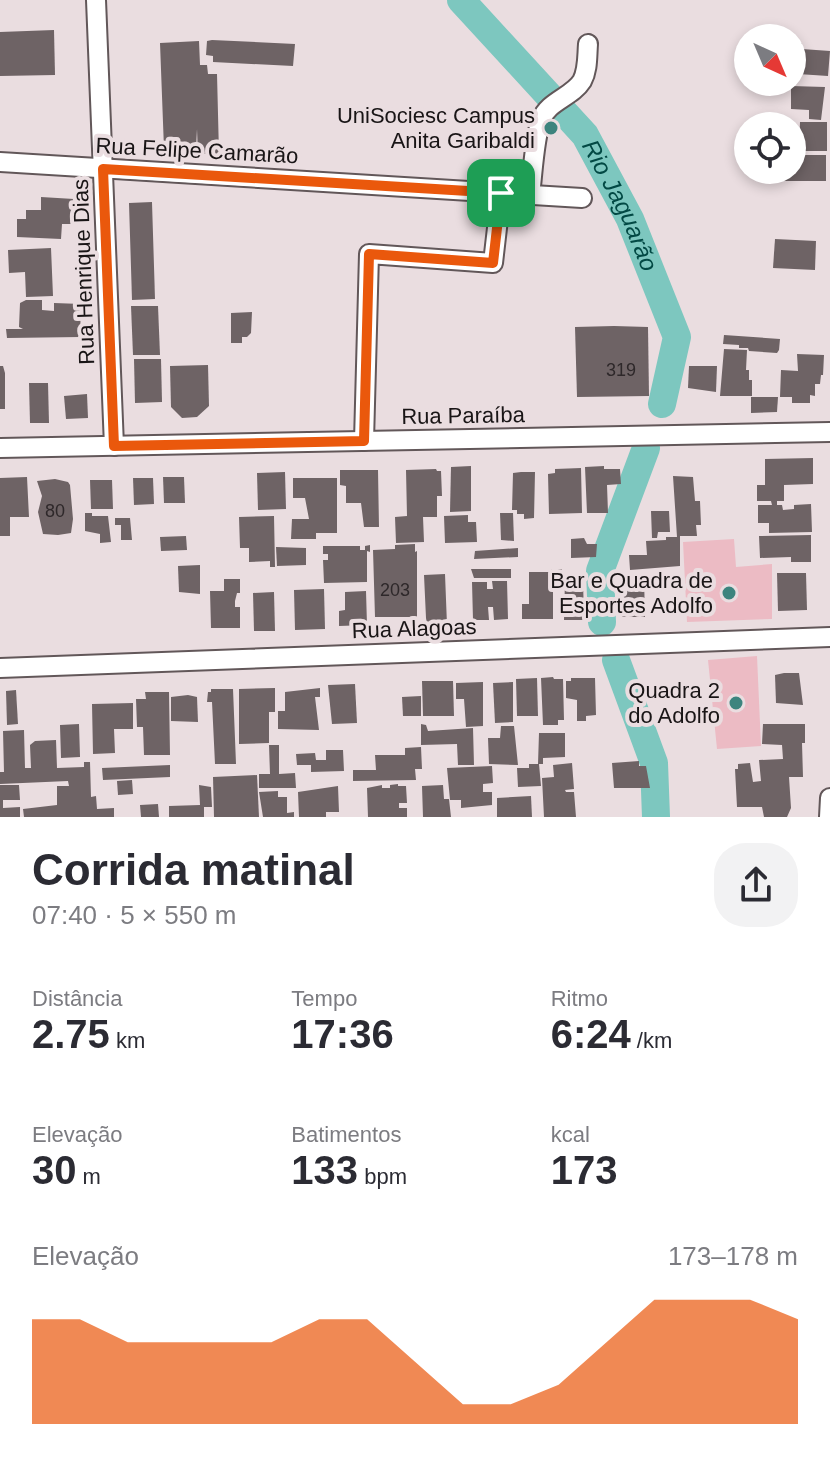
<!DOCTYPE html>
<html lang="pt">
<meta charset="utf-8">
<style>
body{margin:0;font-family:Arial,sans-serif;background:#f2f2f3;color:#2b2b33;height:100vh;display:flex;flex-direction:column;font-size:30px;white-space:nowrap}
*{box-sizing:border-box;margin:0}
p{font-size:26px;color:#7c7c81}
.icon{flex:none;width:44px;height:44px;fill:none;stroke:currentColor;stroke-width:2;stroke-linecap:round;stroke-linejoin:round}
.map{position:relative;height:817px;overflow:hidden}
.drawer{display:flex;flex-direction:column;background:#fff;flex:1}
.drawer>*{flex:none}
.needle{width:52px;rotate:136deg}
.tools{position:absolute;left:734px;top:24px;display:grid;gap:16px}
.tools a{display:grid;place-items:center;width:72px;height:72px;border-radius:50%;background:#fff;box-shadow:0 4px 12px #0003;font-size:40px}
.pin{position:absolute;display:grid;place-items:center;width:68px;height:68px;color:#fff;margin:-34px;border-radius:16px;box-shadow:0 4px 12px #0006}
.round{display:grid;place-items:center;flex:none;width:84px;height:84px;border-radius:32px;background:#f2f2f3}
.summary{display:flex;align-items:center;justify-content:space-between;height:136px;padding:0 32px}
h1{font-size:44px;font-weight:700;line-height:60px}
.metrics{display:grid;grid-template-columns:repeat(3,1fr);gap:12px;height:136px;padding:8px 32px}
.metrics div{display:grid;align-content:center}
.metrics b{font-size:40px;font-weight:700}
.metrics small{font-size:22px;font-weight:400}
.metrics p{font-size:22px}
.chart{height:224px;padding:16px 32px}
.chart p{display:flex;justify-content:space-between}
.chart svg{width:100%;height:144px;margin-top:8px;fill:#ea580c;opacity:.7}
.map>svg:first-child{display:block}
.green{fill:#ecbbc4}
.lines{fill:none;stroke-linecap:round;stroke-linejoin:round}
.river{stroke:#7dc7bf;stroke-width:28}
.building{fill:#6e6365}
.minor-casing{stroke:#625759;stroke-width:22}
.minor{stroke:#fff;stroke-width:18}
.route-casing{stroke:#fff;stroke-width:16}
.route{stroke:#ea580c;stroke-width:10}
.poi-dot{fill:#3d847e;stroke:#eadde0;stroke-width:3}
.labels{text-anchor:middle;stroke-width:8;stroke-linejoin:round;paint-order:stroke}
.number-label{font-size:18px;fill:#2e282a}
.poi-label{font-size:22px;fill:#191516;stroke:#eadde0;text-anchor:end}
.street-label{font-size:22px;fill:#191516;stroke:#eadde0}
.water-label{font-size:24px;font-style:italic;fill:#024944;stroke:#eadde0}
</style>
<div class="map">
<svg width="830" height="817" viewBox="0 0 830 817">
<rect width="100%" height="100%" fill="#eadde0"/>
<g class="green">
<path d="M734,539L736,567L772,564V619L687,622L683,542Z"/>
<path d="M757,656L761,746L717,749L708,660Z"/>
</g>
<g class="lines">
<g class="river">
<path id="s1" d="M461,0L585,135L630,219L677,337L662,404"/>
<path d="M602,622L600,571L646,448"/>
<path d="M616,660L654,763L656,817"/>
</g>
</g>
<g class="building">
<path d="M54,30L55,75L0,76V32Z"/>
<path d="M212,40L295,44L293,66L213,62V56L206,55L207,41Z"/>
<path d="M199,41L200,65H207L208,74H217L219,154H198L197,129L196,148L164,149L160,43Z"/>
<path d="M792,43H802V49L830,51L828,76L798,74V65H792Z"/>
<path d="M791,86L825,87L821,120L809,119V110L791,109Z"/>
<path d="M800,122H827V151H799Z"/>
<path d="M792,155H826V181H779V170H792Z"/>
<path d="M41,197L74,199L71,224H62L61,239L17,237V219H26V210H41Z"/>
<path d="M152,202L155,299L132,300L129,203Z"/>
<path d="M775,239L816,241L815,270L773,268Z"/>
<path d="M51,248L53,296L26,297L25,272L9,273L8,250Z"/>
<path d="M26,300H42V310L54,311V303L81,304L80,337L7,338L6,329H23L19,327L20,303Z"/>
<path d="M131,306H158L160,355H133Z"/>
<path d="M252,312L251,333L247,337H242V343H231V313Z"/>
<path d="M614,326L648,327L649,396L577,397L575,327Z"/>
<path d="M724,335L780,339L779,350L777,353L749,351L748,348H739V345L723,344Z"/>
<path d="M724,349L747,350L746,370H749V380H752V396H720Z"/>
<path d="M797,354L824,355L823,375H821L820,384H815V396L810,395V403H792V397H780L781,370L798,371Z"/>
<path d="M134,359H161L162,402L135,403Z"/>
<path d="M208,365L209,406L197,417L182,418L171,407L170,366Z"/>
<path d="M0,366H3L5,373V409H0Z"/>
<path d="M689,366H717L716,392L688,388Z"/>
<path d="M29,383H48L49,423H30Z"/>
<path d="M87,394L88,418L66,419L64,396Z"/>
<path d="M751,397H778L777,412L751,413Z"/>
<path d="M813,458V484L784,485V501H777V505H782L783,510L794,509V505L811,504L812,532L769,533V523H758V505H772L771,501H757V485H765V459Z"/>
<path d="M471,466V511L450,512L451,467Z"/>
<path d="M604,466V469H620L621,484L607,485L608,513H587L585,467Z"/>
<path d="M581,468L582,513L549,514L548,474L555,473V469Z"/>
<path d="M436,469L437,471H441L442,496H437V517H423L424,542L396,543L395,517L407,516L406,470Z"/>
<path d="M340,470H378L379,527H364L361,503H346V486L340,485Z"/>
<path d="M285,472L286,509L258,510L257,473Z"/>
<path d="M521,472H535L534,518L524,519V514H517V510H512L513,473Z"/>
<path d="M673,476L693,477L695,501H700L701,525H696L697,536H680V566L630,570L629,555H647L646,541L666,540V537H677Z"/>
<path d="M27,477L29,517H10V536H0V478Z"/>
<path d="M163,477H184L185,503H164Z"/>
<path d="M133,478H153L154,504L134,505Z"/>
<path d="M293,478H337V533H316V539H291L292,519H309L305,498H293Z"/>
<path d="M55,479L68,482L70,485L73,519L71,533L58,535L43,534L38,512L42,496L37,481Z"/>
<path d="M90,480H112L113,509H91Z"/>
<path d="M651,511H669L670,532H658L657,538H652Z"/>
<path d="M85,513H92V516H108L111,542L100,543V534L85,531Z"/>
<path d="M500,513H513L514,541L501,540Z"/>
<path d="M468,515V522H476L477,542L445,543L444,516Z"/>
<path d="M274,516L275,567H270V561L249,562V548H240L239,517Z"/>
<path d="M115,518H130L132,540H121V525H115Z"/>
<path d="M811,535V562H791V557L760,558L759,536Z"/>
<path d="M186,536L187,550L161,551L160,537Z"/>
<path d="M584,538L587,544H597L596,557L571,558V539Z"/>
<path d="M415,544V552L417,551V617H375L373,550L395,549V545Z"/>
<path d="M370,545V552L367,551V582L324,583L323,560H328V554H323V546H360V550H365V546Z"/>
<path d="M276,547L306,548V565L277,566Z"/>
<path d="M518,548V557L474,559L475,551Z"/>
<path d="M200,565V594L179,592L178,566Z"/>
<path d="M471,569H511V578H474Z"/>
<path d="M551,569H562V579H553V619H522V604H529V572H551Z"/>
<path d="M777,573H806L807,610L778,611Z"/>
<path d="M445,574L447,625L434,626V624H427L426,618L424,575Z"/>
<path d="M644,578L645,617H622L625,579Z"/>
<path d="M224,579H240V593H237L235,601V607H240V628H211L210,591H224Z"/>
<path d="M565,579H583L584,620H564Z"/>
<path d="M492,581H507L508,619L494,620L493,607H488L489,620H473L472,582H487V589H493Z"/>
<path d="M324,589L325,629L295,630L294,590Z"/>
<path d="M366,591L367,625L339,626V611L345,610V592Z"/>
<path d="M274,592L275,631H254L253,593Z"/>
<path d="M784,673H799L803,705L776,703L775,675Z"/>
<path d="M553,677L554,679H563L564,720H558V725H543L541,678Z"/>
<path d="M537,678L538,716H517L516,679Z"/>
<path d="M571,678H595L596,715L586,716V721H577V700L566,698V681H571Z"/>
<path d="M422,681H453L454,716H423Z"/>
<path d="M483,682V726L466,727L464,699H456V683Z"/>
<path d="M513,682V722L495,723L493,683Z"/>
<path d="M355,684L357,723L332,724L328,685Z"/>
<path d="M275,688V712H269V743L239,744V689Z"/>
<path d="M320,688V697H315L319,730L278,729V711H285V692Z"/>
<path d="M211,689H233L236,764H215L212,702H207L208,692H211Z"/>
<path d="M16,690L18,724L7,725L6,691Z"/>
<path d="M145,692H169L170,755H144L143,727H137L136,699H146Z"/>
<path d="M188,695L197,697L198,722L171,721V697Z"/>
<path d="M421,696V716H403L402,697Z"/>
<path d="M133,703V729H114L115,753L93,754L92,704Z"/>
<path d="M79,724L80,757L61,758L60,725Z"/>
<path d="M421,724L426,725L428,731L473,728L474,765H458L457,744L421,745Z"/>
<path d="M763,724H805V743H802L803,777H789L791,808L787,817H764L762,807H737L735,769H738V764L750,763L753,782L761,781L759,760L783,759L782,745L762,744Z"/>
<path d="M501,726H514L518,765L489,764L488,738H500Z"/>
<path d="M24,730L25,768H31L30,745L35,741L56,740L57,768L84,767V762H90L91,797L96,796L97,809L114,808V817H24L23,809L57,805V786H69L68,781L0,784V772H4L3,731Z"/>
<path d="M539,733H565V757L543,758V764H539L541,786L518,787L517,768H529V764H538Z"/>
<path d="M269,745H279V774L295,773L296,788H259V774H270Z"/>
<path d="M421,747L422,769H415L416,780L353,781V770H376L375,755H405V748Z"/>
<path d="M326,750H343L344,771L311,772V765H297L296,754L315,753L316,760H326Z"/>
<path d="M639,761V766H646L650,788H614L612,763Z"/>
<path d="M572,763L574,789L565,790L566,792H574L576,817H544L542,778L554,777L553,765Z"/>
<path d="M170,765V777L103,780L102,768Z"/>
<path d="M492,766L493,783L483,784V792H492V805L461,808V800H450L447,768Z"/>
<path d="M257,775L259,817H214L213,777Z"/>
<path d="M132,780L133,794L118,795L117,781Z"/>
<path d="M398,784V786H406L407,803H399V808H407V817H368L367,788L382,785V788H390V785Z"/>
<path d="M0,785H19L20,800H3V808L20,807V817H0Z"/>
<path d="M199,785L211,787L212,807H204V817H169V806L200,805Z"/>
<path d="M443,785L444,799H449L451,817H423L422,786Z"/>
<path d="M338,786L339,812H326V817H299L298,792Z"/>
<path d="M278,791V797H287V813L294,812V817H263L259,792Z"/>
<path d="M531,796L532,817H497V798Z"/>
<path d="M158,804L159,817H141L140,805Z"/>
</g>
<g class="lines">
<g class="minor-casing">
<g id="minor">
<path d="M96,0L114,446"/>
<path d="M0,162L582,198"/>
<path d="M530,195C533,172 534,140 541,120C548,101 572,97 582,81C588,70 587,57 588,44"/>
<path d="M364,441L369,254L493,263L501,193"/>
<path d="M0,448L830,432"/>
<path d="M0,668L830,637"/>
<path d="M829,817L830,798"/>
</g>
</g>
<use href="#minor" class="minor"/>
</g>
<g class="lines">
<g class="route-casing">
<path id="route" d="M103,169L501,193L493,263L369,254L364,441L114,446Z"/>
</g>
<use href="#route" class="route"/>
</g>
<g class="poi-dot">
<circle cx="551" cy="128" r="8"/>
<circle cx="729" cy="593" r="8"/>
<circle cx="736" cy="703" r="8"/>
</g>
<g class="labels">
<g class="number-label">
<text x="621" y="376">319</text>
<text x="55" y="517">80</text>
<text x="395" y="596">203</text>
</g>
<g class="poi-label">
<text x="535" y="123">UniSociesc Campus<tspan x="535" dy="25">Anita Garibaldi</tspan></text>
<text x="713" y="588">Bar e Quadra de<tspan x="713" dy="25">Esportes Adolfo</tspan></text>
<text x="720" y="698">Quadra 2<tspan x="720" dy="25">do Adolfo</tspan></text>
</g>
<g class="street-label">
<text transform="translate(197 150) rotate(3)" y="8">Rua Felipe Camarão</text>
<text transform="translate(83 272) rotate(-92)" y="8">Rua Henrique Dias</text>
<text transform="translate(463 415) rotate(-1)" y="8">Rua Paraíba</text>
<text transform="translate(414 628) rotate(-2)" y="8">Rua Alagoas</text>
</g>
<g class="water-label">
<text dy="8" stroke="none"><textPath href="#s1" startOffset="262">Rio Jaguarão</textPath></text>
</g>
</g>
</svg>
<div class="tools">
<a><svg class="needle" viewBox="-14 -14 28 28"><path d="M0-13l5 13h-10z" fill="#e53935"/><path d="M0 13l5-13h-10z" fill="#7c7c81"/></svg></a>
<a><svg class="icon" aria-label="locate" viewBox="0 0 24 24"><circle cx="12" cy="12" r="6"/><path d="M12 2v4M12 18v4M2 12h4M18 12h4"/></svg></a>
</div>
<div class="pin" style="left:501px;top:193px;background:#1e9e55"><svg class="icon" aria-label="arrive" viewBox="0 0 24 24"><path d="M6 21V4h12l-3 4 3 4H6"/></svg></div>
</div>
<section class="drawer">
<div class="summary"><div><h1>Corrida matinal</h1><p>07:40 · 5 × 550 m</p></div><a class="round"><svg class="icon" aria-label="share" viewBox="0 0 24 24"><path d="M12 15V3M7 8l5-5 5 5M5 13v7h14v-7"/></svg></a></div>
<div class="metrics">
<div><p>Distância</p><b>2.75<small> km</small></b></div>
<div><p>Tempo</p><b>17:36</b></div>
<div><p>Ritmo</p><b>6:24<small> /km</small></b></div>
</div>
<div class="metrics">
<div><p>Elevação</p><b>30<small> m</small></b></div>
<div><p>Batimentos</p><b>133<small> bpm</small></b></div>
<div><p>kcal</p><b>173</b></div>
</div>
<div class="chart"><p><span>Elevação</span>173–178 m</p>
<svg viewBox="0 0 160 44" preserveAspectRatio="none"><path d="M0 44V12L10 12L20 19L30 19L40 19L50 19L60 12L70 12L80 25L90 38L100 38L110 32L120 19L130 6L140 6L150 6L160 12V44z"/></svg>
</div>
</section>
